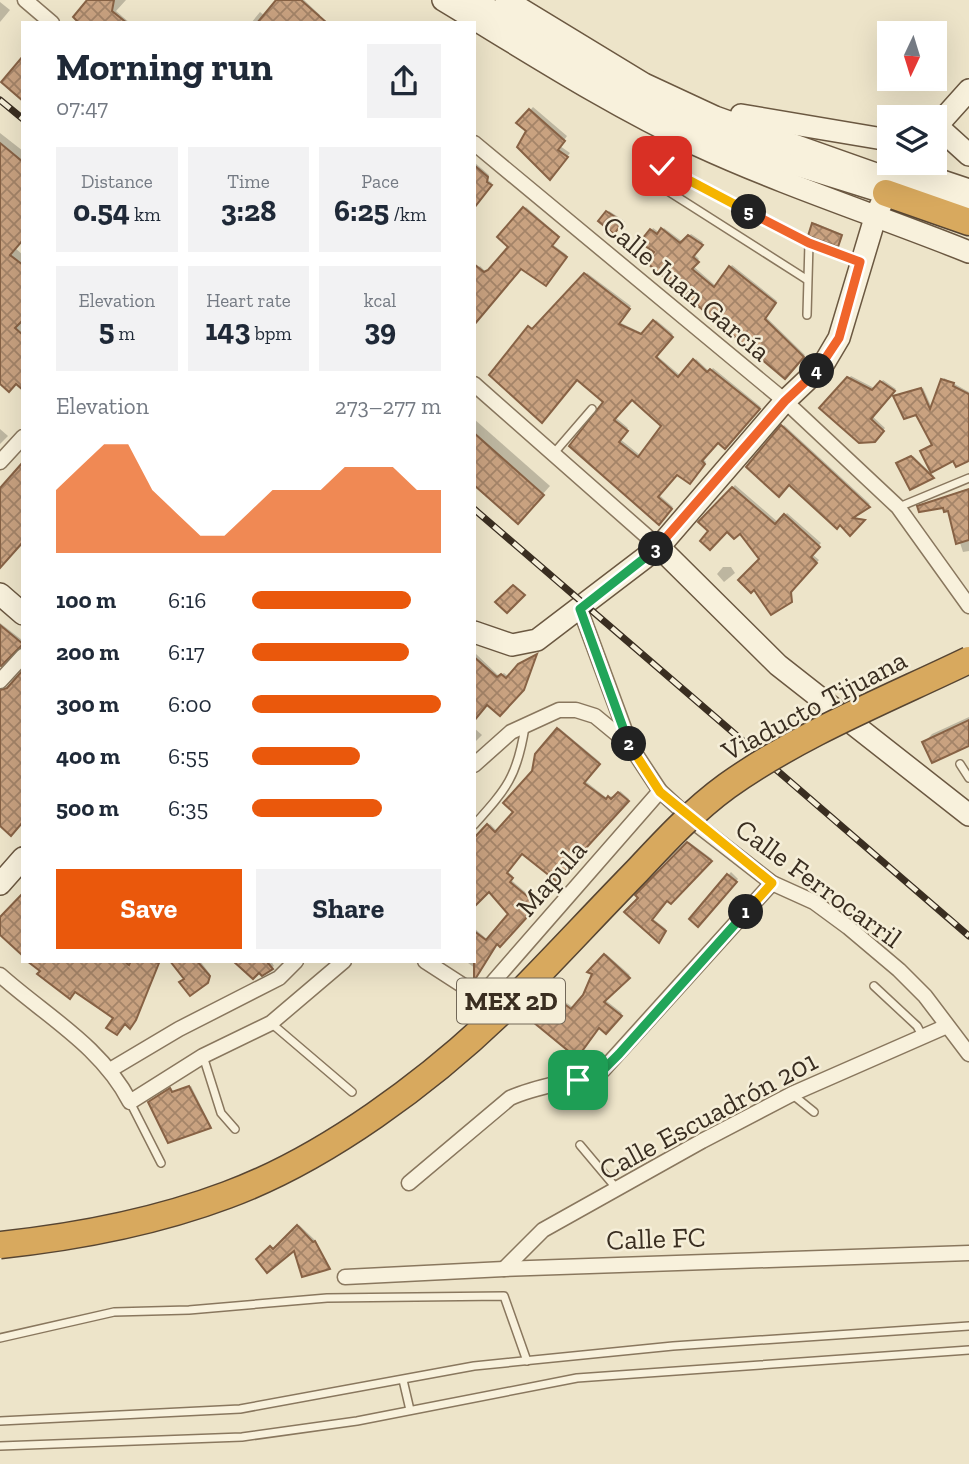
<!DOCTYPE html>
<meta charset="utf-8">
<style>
body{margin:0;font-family:"Zilla Slab",serif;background:#f2f2f3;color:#1f2937;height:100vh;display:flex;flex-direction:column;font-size:26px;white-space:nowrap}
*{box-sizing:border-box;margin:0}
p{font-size:23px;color:#747a83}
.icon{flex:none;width:38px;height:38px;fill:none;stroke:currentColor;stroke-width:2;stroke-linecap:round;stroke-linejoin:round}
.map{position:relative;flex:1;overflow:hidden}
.drawer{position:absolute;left:21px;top:21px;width:455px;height:942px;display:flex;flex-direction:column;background:#fff;border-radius:0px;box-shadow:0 7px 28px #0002}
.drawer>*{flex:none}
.needle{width:46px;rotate:184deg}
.fabs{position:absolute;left:877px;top:21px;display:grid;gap:14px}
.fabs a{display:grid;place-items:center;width:70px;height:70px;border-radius:0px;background:#fff;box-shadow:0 7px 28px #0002;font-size:35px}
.pin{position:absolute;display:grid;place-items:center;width:60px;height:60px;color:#fff;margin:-30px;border-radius:14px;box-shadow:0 4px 10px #0006}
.km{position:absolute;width:35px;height:35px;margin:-18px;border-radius:50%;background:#222;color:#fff;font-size:19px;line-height:35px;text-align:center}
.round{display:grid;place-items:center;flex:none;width:74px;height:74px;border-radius:0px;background:#f2f2f3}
.headline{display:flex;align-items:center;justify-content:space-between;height:119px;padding:0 35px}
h1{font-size:38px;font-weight:700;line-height:52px}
.stats{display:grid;grid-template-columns:repeat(3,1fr);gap:10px;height:119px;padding:7px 35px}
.stats div{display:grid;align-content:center;border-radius:0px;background:#f2f2f3;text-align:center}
.stats b{font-size:30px;font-weight:700}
.stats small{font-size:19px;font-weight:400}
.stats p{font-size:19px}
.chart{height:196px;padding:14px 35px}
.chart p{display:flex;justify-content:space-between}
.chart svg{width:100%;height:126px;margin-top:7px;fill:#ea580c;opacity:.7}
.cta{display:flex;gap:14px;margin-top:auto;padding:14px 35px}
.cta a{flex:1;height:80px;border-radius:0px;background:#ea580c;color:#fff;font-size:28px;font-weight:700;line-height:80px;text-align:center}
.cta a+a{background:#f2f2f3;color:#1f2937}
ul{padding:0 35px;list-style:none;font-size:23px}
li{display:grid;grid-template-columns:112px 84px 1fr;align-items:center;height:52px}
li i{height:18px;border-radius:9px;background:#ea580c}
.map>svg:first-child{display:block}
.shadow{fill:#0003;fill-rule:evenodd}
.building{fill:url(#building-cross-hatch);stroke:#876245;stroke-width:2;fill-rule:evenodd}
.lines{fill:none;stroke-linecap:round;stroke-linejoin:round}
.lane-casing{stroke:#89775e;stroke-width:10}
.street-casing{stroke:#89775e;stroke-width:17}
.secondary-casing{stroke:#6b5841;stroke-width:24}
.highway-casing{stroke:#574532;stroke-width:29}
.lane{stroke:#f8f1dc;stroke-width:7}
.street{stroke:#f8f1dc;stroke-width:14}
.secondary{stroke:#f8f1dc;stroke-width:21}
.highway{stroke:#d8a95e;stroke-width:26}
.rail-casing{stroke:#3a2e21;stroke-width:7}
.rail{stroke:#f5eed8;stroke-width:4.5;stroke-dasharray:13;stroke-linecap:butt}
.highway-bridge-casing{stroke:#574532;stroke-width:29;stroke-linecap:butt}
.highway-bridge{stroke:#d8a95e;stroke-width:26}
.split-1-casing{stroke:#fff;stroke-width:14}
.split-2-casing{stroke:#fff;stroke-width:14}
.split-3-casing{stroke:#fff;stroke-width:14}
.split-4-casing{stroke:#fff;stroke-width:14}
.split-5-casing{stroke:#fff;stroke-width:14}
.split-6-casing{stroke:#fff;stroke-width:14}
.split-1{stroke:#22a559;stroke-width:9}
.split-2{stroke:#f5b400;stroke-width:9}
.split-3{stroke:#22a559;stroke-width:9}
.split-4{stroke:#f0652b;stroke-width:9}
.split-5{stroke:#f0652b;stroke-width:9}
.split-6{stroke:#f5b400;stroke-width:9}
.labels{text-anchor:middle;stroke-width:5;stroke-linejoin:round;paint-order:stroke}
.shield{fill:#f5eed8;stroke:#726858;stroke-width:2}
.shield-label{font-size:26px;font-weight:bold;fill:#3a2e21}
.street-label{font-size:28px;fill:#3a2e21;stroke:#f5eed8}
</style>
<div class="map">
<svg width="969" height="1464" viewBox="0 0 969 1464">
<defs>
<pattern id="building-cross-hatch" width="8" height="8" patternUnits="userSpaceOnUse" patternTransform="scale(1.75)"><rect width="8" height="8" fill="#c9a280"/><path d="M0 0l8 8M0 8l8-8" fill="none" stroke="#a48468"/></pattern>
</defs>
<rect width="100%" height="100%" fill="#ede4c9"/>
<g class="shadow">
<path d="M89,0H126L116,11L130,23H83Z"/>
<path d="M279,0H304L320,15L316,20L251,23L260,12L265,16Z"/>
<path d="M0,2L10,10L0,22Z"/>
<path d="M533,107L567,136L560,146L570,153L553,174L528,131L519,123Z"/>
<path d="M0,133L23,151V239L15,248L23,255V317L19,321L23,325V388L16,382H0Z"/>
<path d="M474,162L489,175L488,180L492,183L474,208Z"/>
<path d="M526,207L558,235L552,244L567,255L546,284L521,267L474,319L477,269L480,266L486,272L491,269L510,247L500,237Z"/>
<path d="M609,211L623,220L614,232L600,221Z"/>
<path d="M815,223L842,234L839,244L814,224Z"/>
<path d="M653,228L660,233L664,228L683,242L691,234L703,242L694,254L699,259L693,266L716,286L732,265L777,301L765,316L805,355L784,377L645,244Z"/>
<path d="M587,273L631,306L619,322L644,334L656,320L673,334L656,355L681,376L696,359L710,372L713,368L761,407L725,447L718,441L702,458L706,462L689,482L677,473L658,494L673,507L659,522L571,445L605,402L577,378L491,375L530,327L535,329ZM632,398L663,425L641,456L620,439L628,428L615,417Z"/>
<path d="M851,376L876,389L883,380L896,389L872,416L885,428L874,441L822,408Z"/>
<path d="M944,378L969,392V458L954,459L934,445L917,413L897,395L923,388L932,408Z"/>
<path d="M474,419L550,486L525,514L474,483Z"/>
<path d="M784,425L870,504L853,517L864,519L850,533L789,483L748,467Z"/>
<path d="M0,429L8,436L0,444Z"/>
<path d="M913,456L934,476L911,488L899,463Z"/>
<path d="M735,485L779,523L787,513L821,543L812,554L819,560L793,588L791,600L740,531H711L701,522Z"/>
<path d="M966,489L969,490V551L963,552L949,509L944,506L921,505Z"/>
<path d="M723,567H731L735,573L724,582L717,574Z"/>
<path d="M0,623L22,640L0,665Z"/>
<path d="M476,654L499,676L504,673L509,677L522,663L537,655L525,686L488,703L474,718Z"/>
<path d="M969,717V744L925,742L932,734Z"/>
<path d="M474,728L482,735L474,743Z"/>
<path d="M559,728L600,762L584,780L608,799L611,796L614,799L620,791L629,799L556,879L522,852L507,871L513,876L510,879L538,903L500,945L497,942L479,971L468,963L474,961V928L488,940L510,914L474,842L490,824L497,831L515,812L534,772L536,755Z"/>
<path d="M689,842L712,859L670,901L667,898L652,918L666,929L660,939L638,895Z"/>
<path d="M731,872L738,879L698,924L691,919Z"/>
<path d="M606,954L630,975L604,999L622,1013L605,1032L599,1026L525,1013L533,1005L538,1010L544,1004L550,1005L558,997L574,1008L584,996L594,973L590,971Z"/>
<path d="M31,961H159L137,1017H116Z"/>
<path d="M172,961H200L210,974L209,979H186Z"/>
<path d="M236,961H271L274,966L262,974Z"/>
<path d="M191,1086L211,1126L210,1127L151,1101L171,1088L174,1092Z"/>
<path d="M299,1225L316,1241L329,1268L295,1247L258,1259L272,1247L275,1249Z"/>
</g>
<g class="building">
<path d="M87,0H114L112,11L127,23H79L73,17Z"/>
<path d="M276,0H301L327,23H257Z"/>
<path d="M23,56V101L1,82Z"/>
<path d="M529,109L565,141L558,150L568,157L550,180L517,147L526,131L516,123Z"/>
<path d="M0,143L23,162V240L10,255L23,265V320L15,328L23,335V390L16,384L9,392L0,384Z"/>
<path d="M474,165L488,177L487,182L492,185L474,208Z"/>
<path d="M523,207L559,237L552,246L567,257L546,286L521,269L474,325V264L484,272L488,270L508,247L497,237Z"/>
<path d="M606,211L623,222L614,234L598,221Z"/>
<path d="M812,223L842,235L838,247L808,236Z"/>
<path d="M661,228L680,243L688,235L703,245L693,257L699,262L692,269L714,287L729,266L776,303L765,319L804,357L785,379L646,262L654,252L642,244V239L650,229L657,234Z"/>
<path d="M584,273L630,309L619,324L641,334L653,320L673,337L656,357L678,377L693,359L707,372L710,369L760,409L725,449L718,443L702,461L705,464L690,484L677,475L658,497L672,509L659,525L569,446L603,402L577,380L542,423L489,375L528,326L532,329ZM632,400L661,426L638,457L619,442L628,431L614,420Z"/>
<path d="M847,377L872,390L880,381L895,391L871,419L884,431L875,442L859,443L819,408Z"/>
<path d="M941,379L954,383L953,386L969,394V461L956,467L953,461L931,473L920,451L932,445L916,415L904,419L893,396L921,388L930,409Z"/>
<path d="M781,425L870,507L853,518L865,520L850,536L840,525L837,529L789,485L779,497L746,467Z"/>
<path d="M474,433L544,495L518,524L474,485Z"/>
<path d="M911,456L934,478L910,490L896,463Z"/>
<path d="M23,462V542L0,568V488Z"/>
<path d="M732,487L775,524L784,514L820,547L811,557L817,563L791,592L792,602L771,615L754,590L751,593L738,580L759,559L740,534L734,539L727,532L710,550L700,541L708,531L698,522Z"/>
<path d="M969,489V540L956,544L948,511L944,512L943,508L919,512L917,506Z"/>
<path d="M513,585L525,595L507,613L495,602Z"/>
<path d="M0,625L23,644L1,666L0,665Z"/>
<path d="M537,654L524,690L500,716L487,705L474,721V657L497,677L501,674L506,678L518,664Z"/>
<path d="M23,670V822L11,836L0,826V690L7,688Z"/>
<path d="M969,720V746L932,763L922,742Z"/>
<path d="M557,728L600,764L584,783L606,799L608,796L611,799L618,792L629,801L556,881L522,854L507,873L513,878L510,882L538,905L500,947L497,944L474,981V931L486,940L508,914L489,892L474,907V838L487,824L495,832L513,812L503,803L532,771L535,754Z"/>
<path d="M687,842L712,861L671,904L667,901L652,920L666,931L659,943L624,912L638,898L635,895Z"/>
<path d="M727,874L737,882L698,927L689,919Z"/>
<path d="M23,893V956L0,935V917Z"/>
<path d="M604,954L630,978L604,1002L622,1016L606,1034L599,1028L577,1058L522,1013L530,1005L536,1010L540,1005L547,1006L555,997L571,1009L583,995L592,974L587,972Z"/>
<path d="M27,961H124L129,965L131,961H151L159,963L136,1020L130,1029L125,1024L117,1035L106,1028L113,1018L75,992L70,999L37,974L40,971Z"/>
<path d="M170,961H197L210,976L208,983L190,996L179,982L184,979Z"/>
<path d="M233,961H270L268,963L273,969L262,976L259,973L253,979Z"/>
<path d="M189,1086L211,1128L168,1143L148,1102L170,1088L172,1092Z"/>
<path d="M297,1225L313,1242L315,1241L330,1269L302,1277L294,1251L267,1273L256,1259L270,1246L273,1249Z"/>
</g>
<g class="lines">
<g class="lane-casing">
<g id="lane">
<path d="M806,279L649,179L642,171L644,163L651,161L662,166L809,243L858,261"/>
<path d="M807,315L809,243"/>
<path d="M554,453L592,409"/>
<path d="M899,507L969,478"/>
<path d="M960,764L969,778"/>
<path d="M474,825C507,788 517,777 525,727"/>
<path d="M874,986L917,1026L923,1037"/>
<path d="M271,1023L352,1092"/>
<path d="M203,1056L221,1113L235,1129"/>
<path d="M793,1095L814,1112"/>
<path d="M130,1102L161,1163"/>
<path d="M580,1145L617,1189"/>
<path d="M0,1338L114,1312L189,1310L327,1298L504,1296L527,1361"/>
<path d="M403,1380L410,1410"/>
<path d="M0,1421L240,1409L474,1366L673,1346L969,1326"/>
<path d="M0,1446L242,1437L357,1421L577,1378L969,1350"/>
</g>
</g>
<g class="street-casing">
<g id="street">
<path d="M25,0L52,23"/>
<path d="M474,143L785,401L898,507L969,606"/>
<path d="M474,384L659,547"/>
<path d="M0,462L23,437"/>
<path d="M580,609L628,739"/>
<path d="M0,681L23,656"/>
<path d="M474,765L511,732L559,710H576L595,716L629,744L660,791L695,823L772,883L814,902L848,927L899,970L925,996L969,1054"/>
<path d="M425,961L476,994L487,989L660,791"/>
<path d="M0,975C46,1016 101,1046 130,1102L203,1056L271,1023L344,961"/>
<path d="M110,1070L179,1029L279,978L296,961"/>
<path d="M409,1183L510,1098C540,1084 573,1083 603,1070L772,883"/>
<path d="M504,1269L543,1230L702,1141L792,1094L947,1026"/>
<path d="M345,1277L504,1269L969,1253"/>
</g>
</g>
<g class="secondary-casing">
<g id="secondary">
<path d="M443,0C526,50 609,104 697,145C786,186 879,216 969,252"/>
<path d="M473,0L700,129L774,158L886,193"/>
<path d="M506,0L644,84L715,117L969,207"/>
<path d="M741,115L889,140"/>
<path d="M937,126L969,155"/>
<path d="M934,129L969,90"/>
<path d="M918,173L969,190"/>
<path d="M659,547L778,665L969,815"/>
<path d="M0,594L23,614"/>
<path d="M474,632L512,645L537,640L659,547L785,401L823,365L839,338L875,218L886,193L906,163"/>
<path d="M0,884L23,858"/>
</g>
</g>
<g class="highway-casing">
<path id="highway" d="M886,193L969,222"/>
</g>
<use href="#lane" class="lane"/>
<use href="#street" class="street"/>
<use href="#secondary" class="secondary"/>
<use href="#highway" class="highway"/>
<g class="rail-casing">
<g id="rail">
<path d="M0,100L23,119"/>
<path d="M474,509L969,936"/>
</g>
</g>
<use href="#rail" class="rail"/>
<g class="highway-bridge-casing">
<path id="highway-bridge" d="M0,1245C76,1237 155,1222 227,1195C325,1159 430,1081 505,1008C550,963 593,916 638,870C666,840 694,810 727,786C800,734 888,699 969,660"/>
</g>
<use href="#highway-bridge" class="highway-bridge"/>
</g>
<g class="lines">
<g class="split-1-casing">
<path id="split-1" d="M578,1080L603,1070L619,1054L746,912"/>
</g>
<g class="split-2-casing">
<path id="split-2" d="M629,744L660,792L772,883L746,912"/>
</g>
<g class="split-3-casing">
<path id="split-3" d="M629,744L580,609L656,549"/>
</g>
<g class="split-4-casing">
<path id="split-4" d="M656,549L785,401L817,371"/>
</g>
<g class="split-5-casing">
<path id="split-5" d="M749,212L809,243L860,262L839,338L817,371"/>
</g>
<g class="split-6-casing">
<path id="split-6" d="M662,166L749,212"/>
</g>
<use href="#split-1" class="split-1"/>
<use href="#split-2" class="split-2"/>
<use href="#split-3" class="split-3"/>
<use href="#split-4" class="split-4"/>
<use href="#split-5" class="split-5"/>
<use href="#split-6" class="split-6"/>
</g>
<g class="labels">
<rect class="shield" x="457" y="978.5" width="108" height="45" rx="5"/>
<g class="shield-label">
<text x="511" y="1010">MEX 2D</text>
</g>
<g class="street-label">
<text transform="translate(687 288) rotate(40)" y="10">Calle Juan García</text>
<text transform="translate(814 705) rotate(-28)" y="10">Viaducto Tijuana</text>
<text transform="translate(551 878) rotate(-49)" y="10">Mapula</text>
<text transform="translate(819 883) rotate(36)" y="10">Calle Ferrocarril</text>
<text transform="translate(708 1115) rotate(-28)" y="10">Calle Escuadrón 201</text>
<text transform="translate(656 1238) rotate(-2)" y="10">Calle FC</text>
</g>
</g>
</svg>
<div class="fabs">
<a><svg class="needle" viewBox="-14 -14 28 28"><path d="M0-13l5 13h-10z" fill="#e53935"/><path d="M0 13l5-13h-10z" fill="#747a83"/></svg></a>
<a><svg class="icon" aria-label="layers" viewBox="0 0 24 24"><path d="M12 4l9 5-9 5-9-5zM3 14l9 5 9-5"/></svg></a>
</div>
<div class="pin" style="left:578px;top:1080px;background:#1e9e55"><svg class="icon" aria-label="arrive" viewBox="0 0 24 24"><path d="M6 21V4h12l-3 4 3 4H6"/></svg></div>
<div class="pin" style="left:662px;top:166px;background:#d93025"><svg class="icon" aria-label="check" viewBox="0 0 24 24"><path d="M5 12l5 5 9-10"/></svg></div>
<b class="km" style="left:746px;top:912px">1</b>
<b class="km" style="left:629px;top:744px">2</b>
<b class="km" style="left:656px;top:549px">3</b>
<b class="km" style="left:817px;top:371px">4</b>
<b class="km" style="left:749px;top:212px">5</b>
<section class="drawer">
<div class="headline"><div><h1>Morning run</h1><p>07:47</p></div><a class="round"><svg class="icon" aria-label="share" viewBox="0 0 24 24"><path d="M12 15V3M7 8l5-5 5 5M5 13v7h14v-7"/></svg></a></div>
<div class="stats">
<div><p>Distance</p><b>0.54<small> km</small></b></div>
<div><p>Time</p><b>3:28</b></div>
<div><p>Pace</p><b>6:25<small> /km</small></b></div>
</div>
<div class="stats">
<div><p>Elevation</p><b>5<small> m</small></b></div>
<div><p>Heart rate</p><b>143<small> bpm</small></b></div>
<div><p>kcal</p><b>39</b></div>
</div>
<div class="chart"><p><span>Elevation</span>273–277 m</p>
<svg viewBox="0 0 160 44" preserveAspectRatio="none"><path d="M0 44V22L10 14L20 6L30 6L40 22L50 30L60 38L70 38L80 30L90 22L100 22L110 22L120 14L130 14L140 14L150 22L160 22V44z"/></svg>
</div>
<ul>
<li><b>100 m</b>6:16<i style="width:84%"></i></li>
<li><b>200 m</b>6:17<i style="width:83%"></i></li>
<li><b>300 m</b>6:00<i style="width:100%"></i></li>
<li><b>400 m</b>6:55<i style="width:57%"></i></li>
<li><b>500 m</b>6:35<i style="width:69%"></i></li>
</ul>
<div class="cta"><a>Save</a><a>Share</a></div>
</section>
</div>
